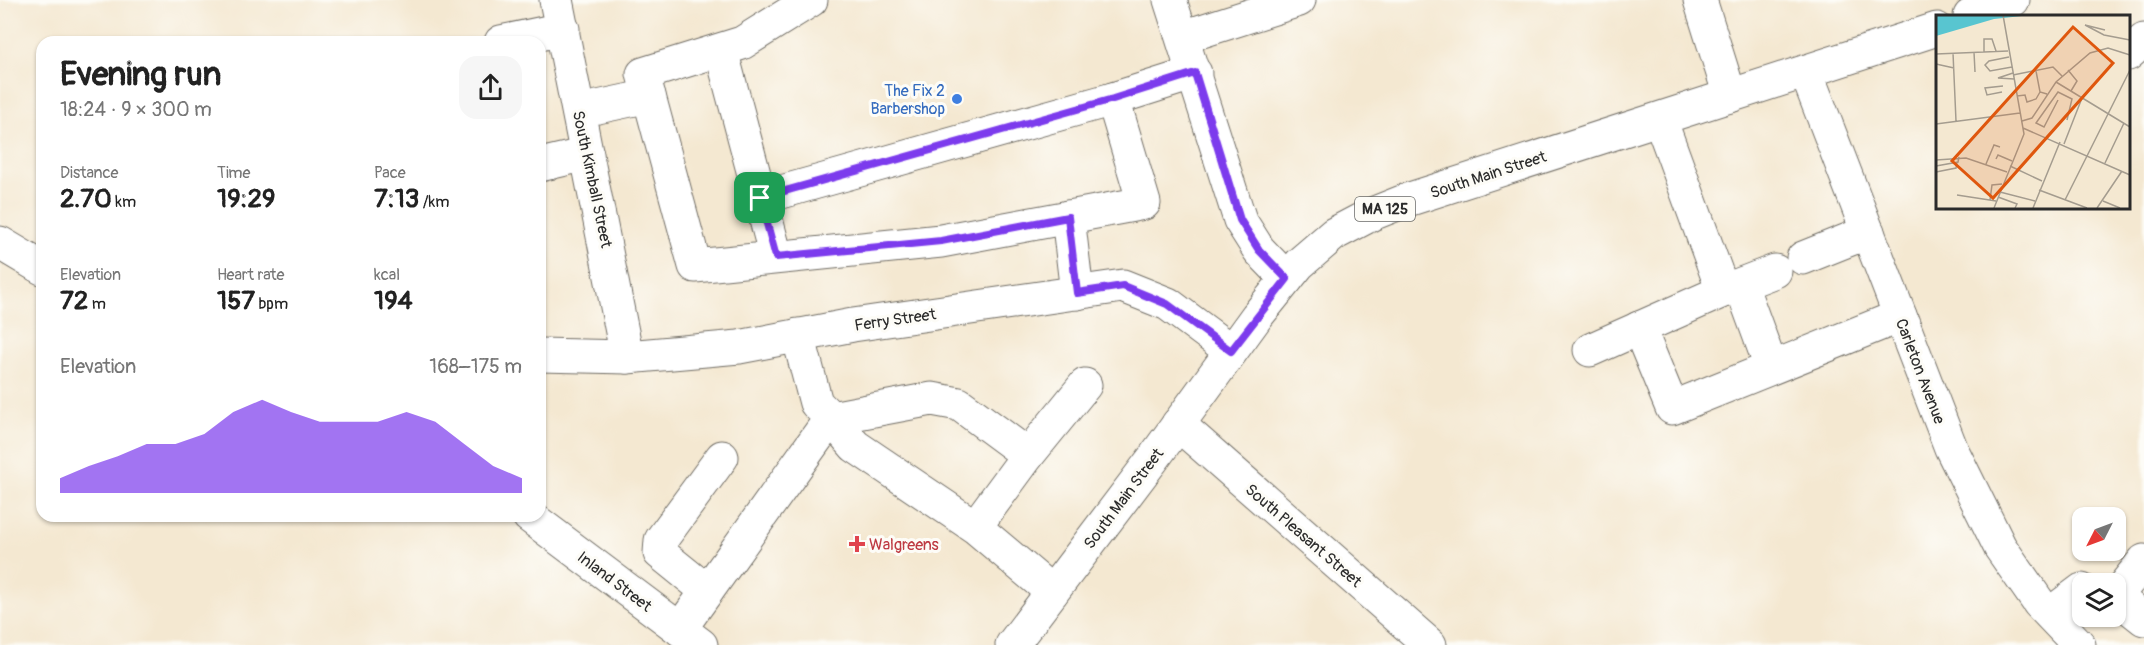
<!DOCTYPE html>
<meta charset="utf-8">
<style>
body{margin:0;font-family:Pangolin,sans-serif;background:#f6f6f6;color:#222;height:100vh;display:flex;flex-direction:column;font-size:22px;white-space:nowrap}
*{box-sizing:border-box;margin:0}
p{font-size:20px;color:#767676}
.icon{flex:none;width:33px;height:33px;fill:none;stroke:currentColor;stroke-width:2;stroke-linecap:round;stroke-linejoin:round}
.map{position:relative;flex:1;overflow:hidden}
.details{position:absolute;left:36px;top:36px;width:510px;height:486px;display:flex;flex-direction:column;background:#fff;border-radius:18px;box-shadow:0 2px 4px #0004}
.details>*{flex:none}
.needle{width:39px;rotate:228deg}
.tools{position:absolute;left:2072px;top:507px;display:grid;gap:12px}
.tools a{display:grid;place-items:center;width:54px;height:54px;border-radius:12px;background:#fff;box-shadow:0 2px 4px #0004;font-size:30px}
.pin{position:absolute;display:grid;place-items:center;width:51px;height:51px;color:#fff;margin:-26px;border-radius:12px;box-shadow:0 3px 9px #0006}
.round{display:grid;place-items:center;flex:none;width:63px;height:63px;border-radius:18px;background:#f6f6f6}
.overview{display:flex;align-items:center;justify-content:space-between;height:102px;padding:0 24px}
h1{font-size:33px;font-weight:800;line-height:45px}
.stats{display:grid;grid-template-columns:repeat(3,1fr);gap:9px;height:102px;padding:6px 24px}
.stats div{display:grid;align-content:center}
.stats b{font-size:26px;font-weight:800}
.stats small{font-size:16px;font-weight:400}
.stats p{font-size:16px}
.chart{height:168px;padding:12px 24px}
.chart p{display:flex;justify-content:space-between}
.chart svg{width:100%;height:108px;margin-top:6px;fill:#7c3aed;opacity:.7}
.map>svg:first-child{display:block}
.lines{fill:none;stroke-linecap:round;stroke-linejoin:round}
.minor-casing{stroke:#716d65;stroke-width:35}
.major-casing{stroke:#716d65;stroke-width:35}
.minor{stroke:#fff;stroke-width:33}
.major{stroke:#fff;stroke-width:33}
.route-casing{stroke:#fff;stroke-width:12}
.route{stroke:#7c3aed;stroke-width:8}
.shop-dot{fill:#3f7fe0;stroke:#fdfcf7;stroke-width:2}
.health-dot{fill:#e0444e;stroke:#fdfcf7;stroke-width:2}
.labels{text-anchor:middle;stroke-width:6;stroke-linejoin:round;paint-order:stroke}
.shield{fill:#fdfcf7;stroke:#6a6a68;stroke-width:1.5}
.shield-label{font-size:15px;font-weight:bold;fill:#2b2b2b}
.shop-label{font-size:16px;fill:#366cbe;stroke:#fdfcf7;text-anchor:end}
.street-label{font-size:16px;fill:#2b2b2b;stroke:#fdfcf7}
.health-label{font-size:16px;fill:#be3a42;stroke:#fdfcf7;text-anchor:start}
.inset-road{fill:none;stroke:#a49c8f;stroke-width:1.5}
.view{fill:#df570e;fill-opacity:0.15;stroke:#df570e;stroke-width:3}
.inset-edge{fill:none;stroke:#2b2b2b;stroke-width:3}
</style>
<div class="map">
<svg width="2144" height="645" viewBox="0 0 2144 645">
<rect width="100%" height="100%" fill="#fdfcf7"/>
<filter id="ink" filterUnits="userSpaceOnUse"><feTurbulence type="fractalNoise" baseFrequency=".0167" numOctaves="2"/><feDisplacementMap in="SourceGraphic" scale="12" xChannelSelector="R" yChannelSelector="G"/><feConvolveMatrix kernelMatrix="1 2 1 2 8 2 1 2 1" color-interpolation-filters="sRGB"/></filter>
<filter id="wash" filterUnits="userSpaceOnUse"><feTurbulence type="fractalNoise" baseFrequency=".008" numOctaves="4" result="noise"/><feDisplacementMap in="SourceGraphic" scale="24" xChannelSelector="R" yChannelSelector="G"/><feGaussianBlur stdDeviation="1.35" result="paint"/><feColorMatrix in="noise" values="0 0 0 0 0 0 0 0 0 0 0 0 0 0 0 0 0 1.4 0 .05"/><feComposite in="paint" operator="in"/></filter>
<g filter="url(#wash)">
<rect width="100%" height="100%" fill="#f4e8d1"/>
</g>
<g filter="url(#ink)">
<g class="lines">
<g class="minor-casing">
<g id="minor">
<path d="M556,0L627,357"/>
<path d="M1170,0L1240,220L1259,250L1287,279"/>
<path d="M1700,0L1730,96"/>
<path d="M1183,37L1299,0"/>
<path d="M501,42L563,29"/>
<path d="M721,50L776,257"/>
<path d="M2128,54L2144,40"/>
<path d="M1806,72L1951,448L2000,547L2039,603L2079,645"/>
<path d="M1113,99L1195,73"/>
<path d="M579,111L649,96"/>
<path d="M1660,119L1723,291L1775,271"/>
<path d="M540,165L587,154"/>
<path d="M760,198L1113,99L1144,203L941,241L695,266L643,74L742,43L811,0"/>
<path d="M1068,217L1077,293"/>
<path d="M0,243L42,268"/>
<path d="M1803,258L1868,232"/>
<path d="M1741,285L1771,367"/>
<path d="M1639,328L1672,408L1900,316"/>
<path d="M1590,350L1723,291"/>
<path d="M540,355L627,357L739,347L853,325L1123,286L1168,304L1231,351"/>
<path d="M1178,424L1430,645"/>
<path d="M1028,455L1085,385"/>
<path d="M529,516L701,645"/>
<path d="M975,527L855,446L831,418L932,399L959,404L1028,455L975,527L1052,592"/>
<path d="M707,591L660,553L661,540L722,457"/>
<path d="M2115,596L2144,619"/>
<path d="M2116,596L2144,561"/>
<path d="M2050,614L2082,590"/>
<path d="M680,629L831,418L816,403L798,335"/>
</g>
</g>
<g class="major-casing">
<g id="major">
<path d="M1970,16L2013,0"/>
<path d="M1012,645L1153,459L1257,316L1299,264L1334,234L1372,214L1407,200L1937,29"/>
</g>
</g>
<use href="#minor" class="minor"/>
<use href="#major" class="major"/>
</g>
</g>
<g class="lines" filter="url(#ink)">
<g class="route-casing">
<path id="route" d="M1195,73L1240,220L1259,250L1287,279L1231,351L1167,304L1123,286L1077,293L1068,217L941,241L776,257L760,198L1113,99Z"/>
</g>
<use href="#route" class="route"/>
</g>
<circle class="shop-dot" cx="957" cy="99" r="6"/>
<path class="health-dot" d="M854 535h6v6h6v6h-6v6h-6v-6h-6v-6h6z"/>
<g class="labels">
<rect class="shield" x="1355" y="197" width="60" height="24" rx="4.5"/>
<g class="shield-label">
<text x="1385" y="214">MA 125</text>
</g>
<g class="shop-label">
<text x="945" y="96">The Fix 2<tspan x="945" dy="18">Barbershop</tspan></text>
</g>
<g class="street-label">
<text transform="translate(1488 174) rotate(-18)" y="6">South Main Street</text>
<text transform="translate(593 179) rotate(78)" y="6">South Kimball Street</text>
<text transform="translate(895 319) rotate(-8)" y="6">Ferry Street</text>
<text transform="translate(1921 371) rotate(69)" y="6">Carleton Avenue</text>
<text transform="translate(1123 498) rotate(-53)" y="6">South Main Street</text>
<text transform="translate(1304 535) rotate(41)" y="6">South Pleasant Street</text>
<text transform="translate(615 581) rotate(37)" y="6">Inland Street</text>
</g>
<g class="health-label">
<text x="869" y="550">Walgreens</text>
</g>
</g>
<g transform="translate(1936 15)">
<rect width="194" height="194" fill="#f4e8d1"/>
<path d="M0,0H95L58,4L0,21Z" fill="#58c5d0"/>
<path class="inset-road" d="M169,15L149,10L168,20L194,25M38,37L39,57M48,37V24H56L60,36M17,38L20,106M0,39L72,36M73,42L53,46L49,50L54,56L76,52M0,49L18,53M132,55L141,66L135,76M100,56L104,77L111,79M77,58L62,63L78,64M77,60L117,52L126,61M120,67L194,112M66,77L51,80L49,73L67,71M81,81L89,80L91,87L100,84L104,77M122,85L108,112L100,108L122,77L136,84L131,105M86,106L96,103L120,67L154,38L172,33L194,40M0,109L84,98M87,113L194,160M128,129L146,83M60,144L62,140L76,146M0,145L30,143L71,157M169,148L188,108M50,149L58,130L64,132M0,151L22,147L23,142M74,151L106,166M0,157L20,153L21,147M103,175L151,193M64,177L99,186M21,180L60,186M62,182L81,189L79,193M54,185L56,170L66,169M129,185L194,55M167,186L184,193M58,193L88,119L67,0M97,193L124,127M161,193L186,156"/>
<path class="view" d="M137,12L177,48L57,183L16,146Z"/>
<rect width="194" height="194" class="inset-edge"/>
</g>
</svg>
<div class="tools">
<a><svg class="needle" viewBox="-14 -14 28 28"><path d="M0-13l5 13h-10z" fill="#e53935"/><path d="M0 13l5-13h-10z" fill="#767676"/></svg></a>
<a><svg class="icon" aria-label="layers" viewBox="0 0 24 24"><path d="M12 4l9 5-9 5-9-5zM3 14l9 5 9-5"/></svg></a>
</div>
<div class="pin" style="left:760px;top:198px;background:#1e9e55"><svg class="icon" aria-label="arrive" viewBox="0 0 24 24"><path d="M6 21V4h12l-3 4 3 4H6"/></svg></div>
<section class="details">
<div class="overview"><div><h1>Evening run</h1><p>18:24 · 9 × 300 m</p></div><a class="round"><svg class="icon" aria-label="share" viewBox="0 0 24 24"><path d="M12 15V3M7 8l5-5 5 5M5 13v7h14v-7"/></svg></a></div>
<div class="stats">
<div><p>Distance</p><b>2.70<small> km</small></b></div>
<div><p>Time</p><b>19:29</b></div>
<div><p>Pace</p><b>7:13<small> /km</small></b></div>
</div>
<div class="stats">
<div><p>Elevation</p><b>72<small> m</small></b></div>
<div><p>Heart rate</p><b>157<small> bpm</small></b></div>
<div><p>kcal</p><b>194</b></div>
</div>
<div class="chart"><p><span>Elevation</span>168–175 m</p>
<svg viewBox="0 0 160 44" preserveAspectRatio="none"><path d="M0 44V38L10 33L20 29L30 24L40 24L50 20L60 11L70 6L80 11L90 15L100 15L110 15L120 11L130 15L140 24L150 33L160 38V44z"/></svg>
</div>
</section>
</div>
